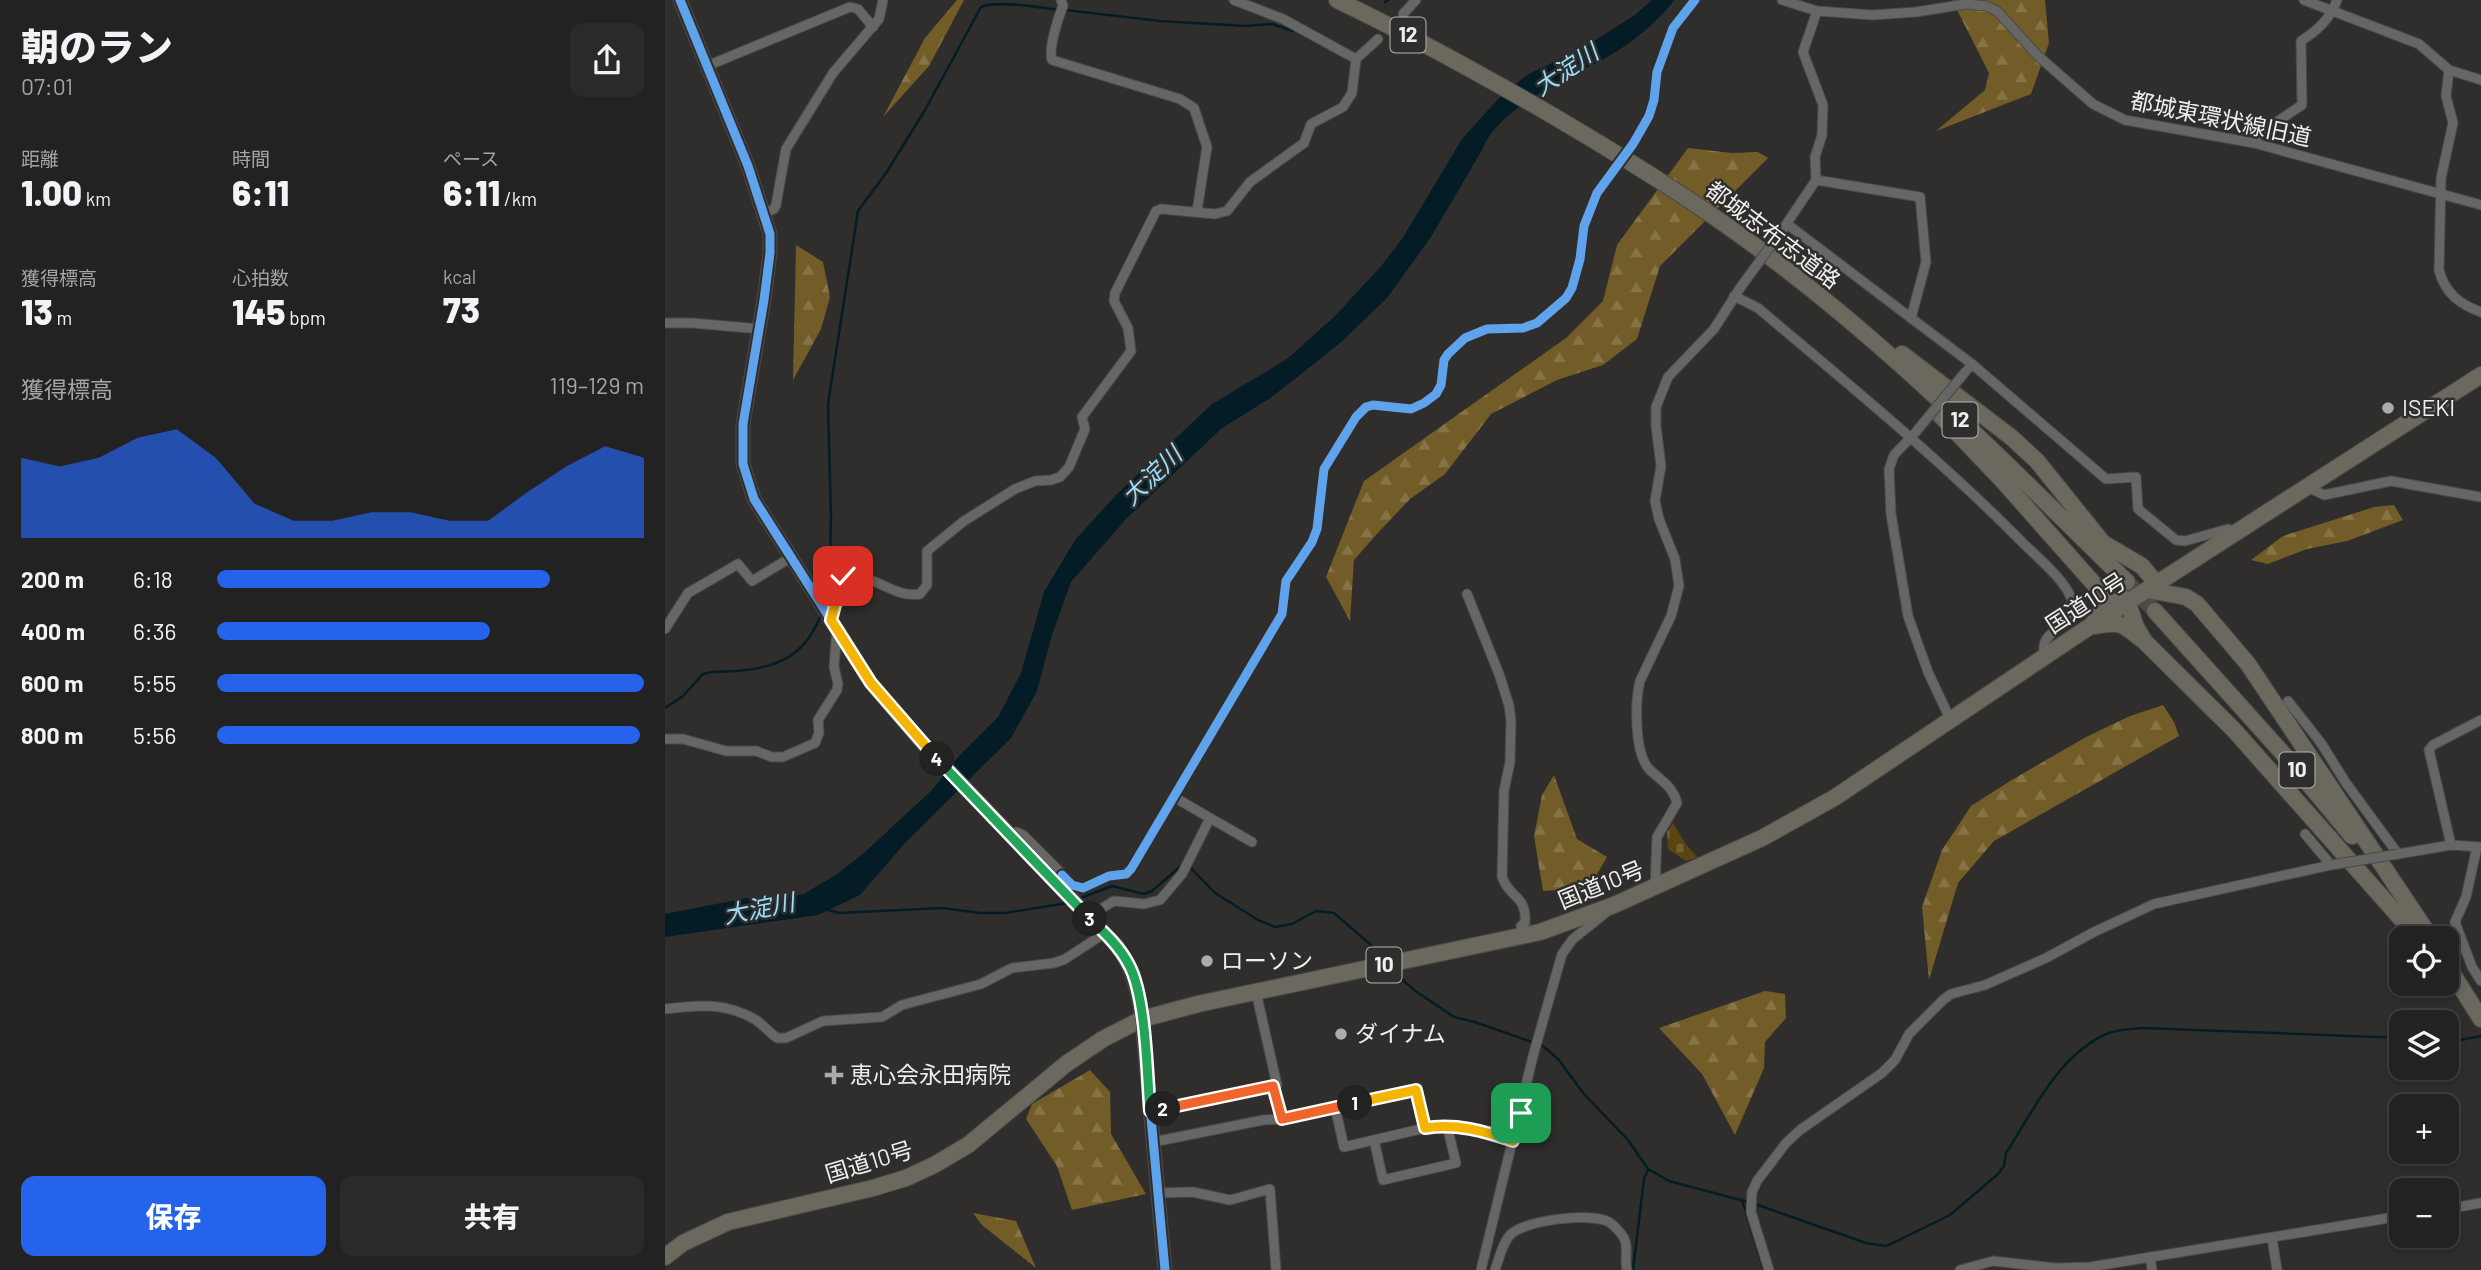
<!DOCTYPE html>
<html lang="ja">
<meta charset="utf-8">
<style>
body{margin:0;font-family:Barlow,"Noto Sans JP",sans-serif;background:#2b2a2a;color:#f1f3f6;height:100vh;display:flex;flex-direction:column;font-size:26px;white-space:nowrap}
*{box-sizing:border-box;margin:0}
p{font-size:23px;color:#a3a4a5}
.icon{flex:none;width:38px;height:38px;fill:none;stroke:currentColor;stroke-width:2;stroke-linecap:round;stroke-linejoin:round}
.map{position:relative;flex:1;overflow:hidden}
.drawer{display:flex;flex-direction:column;background:#232222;width:665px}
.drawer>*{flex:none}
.controls{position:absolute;left:1724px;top:926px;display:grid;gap:14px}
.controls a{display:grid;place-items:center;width:70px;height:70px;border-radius:14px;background:#232222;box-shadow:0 4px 10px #0003,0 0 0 2px #403f40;font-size:35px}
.pin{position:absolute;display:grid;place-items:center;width:60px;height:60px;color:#fff;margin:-30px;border-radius:14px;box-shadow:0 4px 10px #0006}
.km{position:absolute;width:35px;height:35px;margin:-18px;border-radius:50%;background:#222;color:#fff;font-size:19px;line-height:35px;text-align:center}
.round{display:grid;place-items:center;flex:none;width:74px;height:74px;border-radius:14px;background:#2b2a2a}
.headline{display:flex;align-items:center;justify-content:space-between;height:119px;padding:0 21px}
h1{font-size:38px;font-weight:800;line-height:52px}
.stats{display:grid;grid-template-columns:repeat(3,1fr);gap:10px;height:119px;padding:7px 21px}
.stats div{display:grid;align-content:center}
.stats b{font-size:35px;font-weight:800}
.stats small{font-size:19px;font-weight:400}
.stats p{font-size:19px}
.chart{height:196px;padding:14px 21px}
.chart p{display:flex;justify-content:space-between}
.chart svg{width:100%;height:126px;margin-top:7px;fill:#2563eb;opacity:.7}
.button{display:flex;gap:14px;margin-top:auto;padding:14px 21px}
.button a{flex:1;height:80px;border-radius:14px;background:#2563eb;color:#fff;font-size:28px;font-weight:800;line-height:80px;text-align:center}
.button a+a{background:#2b2a2a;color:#f1f3f6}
ul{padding:0 21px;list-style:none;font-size:23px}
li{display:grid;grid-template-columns:112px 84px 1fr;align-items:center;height:52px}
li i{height:18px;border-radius:9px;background:#2563eb}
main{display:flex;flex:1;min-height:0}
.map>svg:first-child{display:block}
.forest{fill:url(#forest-firs)}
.cemetery{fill:url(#cemetery-stones)}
.water{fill:#041c26}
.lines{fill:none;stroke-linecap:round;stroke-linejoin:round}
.stream{stroke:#041c26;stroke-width:2.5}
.highway-tunnel{stroke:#4c4b4a;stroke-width:16;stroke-dasharray:16 8;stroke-linecap:butt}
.street-casing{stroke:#4b4a49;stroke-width:11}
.secondary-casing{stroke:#4b4a49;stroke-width:15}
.highway-casing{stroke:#4b4a49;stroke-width:18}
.street{stroke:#666665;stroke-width:9}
.secondary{stroke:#666665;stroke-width:12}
.highway{stroke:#6b685d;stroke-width:16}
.street-bridge-casing{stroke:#4b4a49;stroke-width:11;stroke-linecap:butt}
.street-bridge{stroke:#666665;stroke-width:9}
.cycleway-casing{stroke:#302e2c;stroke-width:13}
.cycleway{stroke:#60a3ed;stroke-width:9}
.split-1-casing{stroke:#fff;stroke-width:14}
.split-2-casing{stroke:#fff;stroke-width:14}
.split-3-casing{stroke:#fff;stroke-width:14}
.split-4-casing{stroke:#fff;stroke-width:14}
.split-5-casing{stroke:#fff;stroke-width:14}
.split-1{stroke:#f5b400;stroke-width:9}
.split-2{stroke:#f0652b;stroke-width:9}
.split-3{stroke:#22a559;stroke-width:9}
.split-4{stroke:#22a559;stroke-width:9}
.split-5{stroke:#f5b400;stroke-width:9}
.poi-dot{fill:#acabaa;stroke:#302e2c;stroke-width:2.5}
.labels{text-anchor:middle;stroke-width:5;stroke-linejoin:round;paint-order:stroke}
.shield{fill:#302e2c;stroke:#b6b5b3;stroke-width:2}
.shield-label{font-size:21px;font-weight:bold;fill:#f0efed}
.street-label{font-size:23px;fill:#f0efed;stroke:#302e2c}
.poi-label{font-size:23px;fill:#f0efed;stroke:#302e2c;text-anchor:start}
.water-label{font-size:24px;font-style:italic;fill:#96defb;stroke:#302e2c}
</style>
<main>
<section class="drawer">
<div class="headline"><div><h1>朝のラン</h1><p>07:01</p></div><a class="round"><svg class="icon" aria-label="share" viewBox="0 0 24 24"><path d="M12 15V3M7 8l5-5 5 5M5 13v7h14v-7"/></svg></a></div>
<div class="stats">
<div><p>距離</p><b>1.00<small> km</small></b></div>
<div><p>時間</p><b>6:11</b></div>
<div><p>ペース</p><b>6:11<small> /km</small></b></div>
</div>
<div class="stats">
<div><p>獲得標高</p><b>13<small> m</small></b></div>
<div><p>心拍数</p><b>145<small> bpm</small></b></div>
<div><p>kcal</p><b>73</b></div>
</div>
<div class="chart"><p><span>獲得標高</span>119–129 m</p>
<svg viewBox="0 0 160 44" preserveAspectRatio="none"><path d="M0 44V16L10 19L20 16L30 9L40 6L50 16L60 32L70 38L80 38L90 35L100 35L110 38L120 38L130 28L140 19L150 12L160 16V44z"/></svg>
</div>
<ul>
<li><b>200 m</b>6:18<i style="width:78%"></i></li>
<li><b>400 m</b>6:36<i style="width:64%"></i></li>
<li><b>600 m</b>5:55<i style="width:100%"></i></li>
<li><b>800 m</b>5:56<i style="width:99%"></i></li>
</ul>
<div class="button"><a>保存</a><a>共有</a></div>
</section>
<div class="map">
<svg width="1816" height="1270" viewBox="0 0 1816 1270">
<defs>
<pattern id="forest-firs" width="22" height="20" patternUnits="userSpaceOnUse" patternTransform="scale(1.75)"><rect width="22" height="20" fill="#725c27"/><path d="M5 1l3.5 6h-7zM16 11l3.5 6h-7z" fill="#867447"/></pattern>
<pattern id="cemetery-stones" width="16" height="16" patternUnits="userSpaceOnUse" patternTransform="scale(1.75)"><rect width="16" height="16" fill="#5a4512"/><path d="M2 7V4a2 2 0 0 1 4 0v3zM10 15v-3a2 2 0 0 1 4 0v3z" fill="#726035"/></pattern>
</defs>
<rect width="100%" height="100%" fill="#2f2e2d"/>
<g class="forest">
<path d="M292,0H299L264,66L218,117L260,38Z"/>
<path d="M1287,0H1380L1384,43L1366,94L1271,131L1320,90L1324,73Z"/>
<path d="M1023,148L1067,153L1093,152L1103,158L995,266L972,339L938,365L892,380L826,414L780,474L745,499L711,535L689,560L685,621L661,577L699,481L901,338L938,301L952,245Z"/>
<path d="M131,245L158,262L165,297L156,329L128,380Z"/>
<path d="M1729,505L1738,520L1682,541L1642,549L1603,564L1586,560L1618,536L1709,507Z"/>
<path d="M1498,705L1509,722L1514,736L1329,841L1293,883L1264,980L1257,907L1277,850L1306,806L1345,781L1421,737L1465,716Z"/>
<path d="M889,775L912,839L942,857L924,888L878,891L869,836L877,795Z"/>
<path d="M1100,991L1120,994L1121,1018L1100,1042L1099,1068L1070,1135L1037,1074L994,1028Z"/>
<path d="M425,1070L445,1092L446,1134L481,1194L407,1210L392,1166L361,1119L367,1104Z"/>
<path d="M308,1213L351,1221L371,1268L317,1225Z"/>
</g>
<path class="cemetery" d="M1008,823L1020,843L1032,857L1021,861L1003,849L1002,832Z"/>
<path class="water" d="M987,0H1009C997,18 968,42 949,53C910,77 834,105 817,150L766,237L722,298L674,344L608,396L556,429L462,518L406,582L387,635L372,691L346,738L241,842L195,895L153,915L0,937V914L82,898L100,902L139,894L172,874L199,853L266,791L295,755L333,717L356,673L379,592L410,540L451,495L547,404L622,359L670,316L717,265L737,239L797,139L833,99L862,75L916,49L970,15Z"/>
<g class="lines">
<g class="stream">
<path d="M720,2L723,0"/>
<path d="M400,10L495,21L581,26L607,24L628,31"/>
<path d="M160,602L165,560L166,517L163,404L193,211L221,173L260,110L316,7C331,0 374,7 393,10"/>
<path d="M0,708L18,696L38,674C49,671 60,672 71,671C115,668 142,654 157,612"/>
<path d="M524,866L550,893L593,920L610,927L627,924L651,911L669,913L707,946"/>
<path d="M413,899L447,886L479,894L487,891L518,864"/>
<path d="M163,910L174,913L277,908L315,913H340L403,903"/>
<path d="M729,972L749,990L789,1017L810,1022L878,1046L893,1059L919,1094L963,1140L983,1169L1004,1181L1083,1202"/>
<path d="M1782,1040H1795L1816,1036"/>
<path d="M1077,1200L1099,1270"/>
<path d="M1090,1204L1201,1243L1221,1246L1230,1242L1285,1215L1333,1174L1339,1166L1341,1153C1369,1110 1392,1057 1441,1034C1453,1029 1466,1029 1478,1028L1736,1038"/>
<path d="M968,1270L979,1179L983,1170"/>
</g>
<path class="highway-tunnel" d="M1462,582L1490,611"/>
<g class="street-casing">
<g id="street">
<path d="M396,0L398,6C393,18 383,50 387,60L515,99L529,108L542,147L532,211"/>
<path d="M569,0L618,19L691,59"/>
<path d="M1117,0L1152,11L1208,15L1251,12L1301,4L1321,6L1332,11L1372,55L1428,104L1460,120L1589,143L1816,205"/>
<path d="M1639,0L1754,44L1784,70L1816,80"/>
<path d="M738,14L751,0"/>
<path d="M42,66L185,7L193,9L208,27"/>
<path d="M1784,70L1781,96L1788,123L1776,178L1774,270C1780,293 1794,304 1816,312"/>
<path d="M1589,143L1595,133L1637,105L1636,41C1653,30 1665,19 1672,0"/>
<path d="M968,144L984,116L989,100L992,72L1008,28L1030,0"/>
<path d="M1151,180L1255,197L1261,262L1246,318L1307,364L1304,368"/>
<path d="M100,213L109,209L111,205L121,149L168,73L214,19L218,0"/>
<path d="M1122,224L1246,318"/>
<path d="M1118,229L1151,180L1150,157L1157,135L1158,105L1138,52L1152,11"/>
<path d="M1069,296L1093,308C1183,384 1274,458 1357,542C1371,556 1400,580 1406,598C1415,623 1380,629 1379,646C1378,650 1380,653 1381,656"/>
<path d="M0,323H27L95,329"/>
<path d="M1307,364L1441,479L1471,477L1473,509L1511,540L1520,541L1563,529L1572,533"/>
<path d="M1249,434L1229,455L1224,469L1226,514L1243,616L1263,672L1286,721"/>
<path d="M1643,487L1659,495L1726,481L1816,497"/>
<path d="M802,594L834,674L844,705L846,721L845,762L839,791L837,877C845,899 862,895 860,923L856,926L858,936"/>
<path d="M166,619L178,576C207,571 228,599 255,594L262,585V551L299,521L350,489L370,481L386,480L395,477L404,467L420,429L417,417L466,351L463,328L449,301L450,293L491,211L496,209L550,214L562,211L585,182L639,143L646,124L678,107L687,93L691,59L713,39"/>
<path d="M0,629L23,593L73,564L87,581L125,558"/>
<path d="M1623,701L1656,743L1681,783L1733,854L1786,845L1816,847"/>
<path d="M0,739H18L61,751H91L107,757H118L150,743L154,733L153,720L172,690L173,684L169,667L172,628"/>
<path d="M545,818L587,842"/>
<path d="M345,835L351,832L358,835L411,888C424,888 433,879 444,876C453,873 458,877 466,869L617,614L621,581L647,542L652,529L659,469L691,417L701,407L708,405L746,409L759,403L771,394L776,385L779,360L783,354L800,338L822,329L858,328L872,323L901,298L907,288L915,259L919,226L932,193L947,172"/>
<path d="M1786,845L1764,750L1768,745L1816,720"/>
<path d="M1812,847L1801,897L1790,922L1807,967L1816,981"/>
<path d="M990,888L992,837L1012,803C1008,786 995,780 984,769C969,752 970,702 975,681L1006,616L1014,586L1010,559L994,519L990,501L996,466L991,426V407L1003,377L1049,329L1075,288"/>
<path d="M422,917L449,901L479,904L495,900L517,874L545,818L509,797"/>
<path d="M591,992L612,1085L608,1086"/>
<path d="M0,1009C33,1005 61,1002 91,1020C98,1025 104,1032 112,1038H121L158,1021L217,1017L237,1005L316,984L347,968L389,963L400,959L440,933"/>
<path d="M670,1107L679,1147L760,1128"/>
<path d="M485,1111L608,1086L617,1119L751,1090L760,1128C790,1122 819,1131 848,1141"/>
<path d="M709,1140L718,1180L791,1163L782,1126"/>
<path d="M488,1142L598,1120L617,1119"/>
<path d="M492,1193L528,1192L565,1200L605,1189L611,1270"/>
<path d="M1782,1209L1816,1203"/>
<path d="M1607,1238L1612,1270"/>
<path d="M1485,1257L1487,1270"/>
<path d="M816,1270L868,1056L897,954L908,939L943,911"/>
<path d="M830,1270C834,1259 837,1244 845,1235C859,1220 926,1212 944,1222C949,1225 956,1233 959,1238C964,1248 959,1259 962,1270"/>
<path d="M1104,1270L1086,1212L1087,1192L1092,1181L1121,1143L1135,1130L1217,1073L1230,1060L1244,1034L1278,1000L1286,994L1320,985L1381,958L1429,932L1489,904L1666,865L1640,834"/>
<path d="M1295,1270L1328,1261L1390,1268L1425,1267L1736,1216"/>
</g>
</g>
<g class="secondary-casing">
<path id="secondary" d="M15,0L83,166L105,234V253L99,300L78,424V464L89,499L206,683L253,738L452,946C468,969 473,991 477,1019L500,1270"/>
</g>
<g class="highway-casing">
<g id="highway">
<path d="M672,0C743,34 810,71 878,110C960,158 1042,208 1118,267C1241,361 1351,473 1462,582"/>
<path d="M1237,354L1346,437L1372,461L1438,543L1477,566L1492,584"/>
<path d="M1274,414L1337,480L1430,585C1439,601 1440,608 1428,623"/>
<path d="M1430,585L1447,595L1458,598L1463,603L1471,627L1480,642L1569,730L1753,938"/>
<path d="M1483,590L1521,597L1532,604L1583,664L1766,938"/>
<path d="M1490,611L1622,758L1687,836"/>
<path d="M1430,626C1454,621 1457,623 1476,639"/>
<path d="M1782,965L1816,1019"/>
<path d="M0,1257L18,1243L63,1222L208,1188L241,1178L269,1165L303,1145L401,1064L438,1039L477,1019L533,1004L875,932L949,905L1097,838L1169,798L1424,627L1816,375"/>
</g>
</g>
<use href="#street" class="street"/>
<use href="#secondary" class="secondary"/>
<use href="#highway" class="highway"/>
<g class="street-bridge-casing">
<g id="street-bridge">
<path d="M1075,288L1118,229"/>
<path d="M1250,433L1301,371"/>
<path d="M1666,865L1733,854"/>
</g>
</g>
<use href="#street-bridge" class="street-bridge"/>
<g class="cycleway-casing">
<g id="cycleway">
<path d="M15,0L83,166L105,234V253L99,300L78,424V464L89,499L206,683L253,738L452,946C468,969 473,991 477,1019L500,1270"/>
<path d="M397,875L407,885L418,888L444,876L461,874L466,869L617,614L621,581L647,542L652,529L659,469L691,417L701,407L708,405L746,409L759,403L771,394L776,385L779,360L783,354L800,338L822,329L858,328L872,323L901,298L907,288L915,259L919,226L932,193L968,144L984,116L989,100L992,72L1008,28L1030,0"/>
</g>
</g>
<use href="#cycleway" class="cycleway"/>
</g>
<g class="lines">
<g class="split-1-casing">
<path id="split-1" d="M690,1103L751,1090L760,1128C791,1123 819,1131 848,1141L856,1113"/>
</g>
<g class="split-2-casing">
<path id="split-2" d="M498,1109L608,1086L617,1119L690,1103"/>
</g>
<g class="split-3-casing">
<path id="split-3" d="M425,919C440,933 455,947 464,965C481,996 482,1074 485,1111L498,1109"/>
</g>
<g class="split-4-casing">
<path id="split-4" d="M272,759L425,919"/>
</g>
<g class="split-5-casing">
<path id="split-5" d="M178,576L166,620L206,683L272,759"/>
</g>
<use href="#split-1" class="split-1"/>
<use href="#split-2" class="split-2"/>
<use href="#split-3" class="split-3"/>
<use href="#split-4" class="split-4"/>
<use href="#split-5" class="split-5"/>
</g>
<g class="poi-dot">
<circle cx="1723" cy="408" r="7"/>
<circle cx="542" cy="961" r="7"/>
<circle cx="676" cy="1034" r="7"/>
<path d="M165.5 1064.5h7v7h7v7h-7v7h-7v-7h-7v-7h7z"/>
</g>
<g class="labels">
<g class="shield">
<rect x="725.5" y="17.5" width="35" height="35" rx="5"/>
<rect x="1277.5" y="402.5" width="35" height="35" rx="5"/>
<rect x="1614.5" y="752.5" width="35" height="35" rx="5"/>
<rect x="701.5" y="947.5" width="35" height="35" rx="5"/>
</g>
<g class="shield-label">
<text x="743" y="42">12</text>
<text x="1295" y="427">12</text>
<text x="1632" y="777">10</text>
<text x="719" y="972">10</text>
</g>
<g class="street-label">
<text transform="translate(1556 119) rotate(12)" y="8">都城東環状線旧道</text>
<text transform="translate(1108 235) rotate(37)" y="8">都城志布志道路</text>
<text transform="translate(1421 603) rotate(-33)" y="8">国道10号</text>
<text transform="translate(936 885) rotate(-22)" y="8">国道10号</text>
<text transform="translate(204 1162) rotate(-17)" y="8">国道10号</text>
</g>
<g class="poi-label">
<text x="1737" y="416">ISEKI</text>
<text x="556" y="969">ローソン</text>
<text x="690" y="1042">ダイナム</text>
<text x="185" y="1083">恵心会永田病院</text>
</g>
<g class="water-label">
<text transform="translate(901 70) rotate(-34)" y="8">大淀川</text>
<text transform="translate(487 476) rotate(-44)" y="8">大淀川</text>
<text transform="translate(94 909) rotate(-11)" y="8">大淀川</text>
</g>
</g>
</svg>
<div class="controls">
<a><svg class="icon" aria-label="locate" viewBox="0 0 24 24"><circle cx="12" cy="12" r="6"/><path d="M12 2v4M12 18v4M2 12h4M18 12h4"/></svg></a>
<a><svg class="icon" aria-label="layers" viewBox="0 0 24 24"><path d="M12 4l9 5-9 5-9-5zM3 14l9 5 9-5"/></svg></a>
<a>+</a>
<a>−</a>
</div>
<div class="pin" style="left:856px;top:1113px;background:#1e9e55"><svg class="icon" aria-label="arrive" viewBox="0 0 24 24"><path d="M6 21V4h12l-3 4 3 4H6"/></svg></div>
<div class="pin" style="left:178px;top:576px;background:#d93025"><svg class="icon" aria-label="check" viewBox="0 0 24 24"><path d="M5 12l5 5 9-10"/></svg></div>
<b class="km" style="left:690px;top:1103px">1</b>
<b class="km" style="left:498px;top:1109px">2</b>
<b class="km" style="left:425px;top:919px">3</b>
<b class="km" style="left:272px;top:759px">4</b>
</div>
</main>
